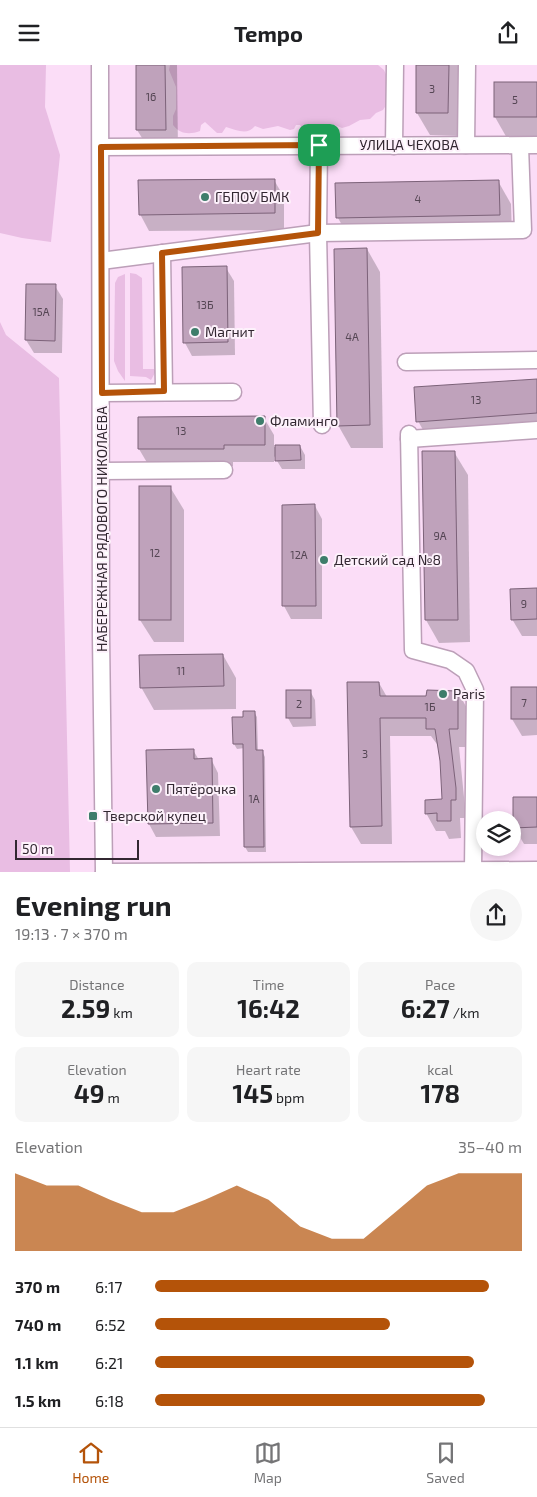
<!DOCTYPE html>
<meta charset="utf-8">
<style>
body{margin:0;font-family:"Exo 2",sans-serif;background:#f6f6f6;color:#202124;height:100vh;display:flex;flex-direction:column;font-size:19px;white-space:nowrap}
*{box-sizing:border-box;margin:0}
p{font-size:16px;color:#757577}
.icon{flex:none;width:28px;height:28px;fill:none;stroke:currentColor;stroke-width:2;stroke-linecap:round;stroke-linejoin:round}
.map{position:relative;height:807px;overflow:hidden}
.drawer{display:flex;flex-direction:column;background:#fff;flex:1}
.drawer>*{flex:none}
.buttons{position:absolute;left:476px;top:746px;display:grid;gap:10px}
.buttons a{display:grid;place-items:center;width:45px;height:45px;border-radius:50%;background:#fff;box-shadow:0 2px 8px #0003;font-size:25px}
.scale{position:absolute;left:15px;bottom:12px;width:124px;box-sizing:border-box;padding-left:5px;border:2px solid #322731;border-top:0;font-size:14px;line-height:18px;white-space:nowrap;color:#322731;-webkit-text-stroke:4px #fdf1fb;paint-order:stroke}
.pin{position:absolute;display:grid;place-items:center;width:42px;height:42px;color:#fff;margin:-21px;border-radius:10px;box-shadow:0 2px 8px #0006}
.round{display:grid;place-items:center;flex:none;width:52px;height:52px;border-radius:26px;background:#f6f6f6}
.summary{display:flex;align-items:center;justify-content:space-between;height:85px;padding:0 15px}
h1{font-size:28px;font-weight:700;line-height:38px}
.metrics{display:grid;grid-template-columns:repeat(3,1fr);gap:8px;height:85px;padding:5px 15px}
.metrics div{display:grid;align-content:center;border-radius:10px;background:#f6f6f6;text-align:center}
.metrics b{font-size:25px;font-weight:700}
.metrics small{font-size:14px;font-weight:400}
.metrics p{font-size:14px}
.chart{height:140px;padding:10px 15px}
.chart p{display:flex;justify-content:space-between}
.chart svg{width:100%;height:90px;margin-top:5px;fill:#b45309;opacity:.7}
ul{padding:0 15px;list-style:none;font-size:16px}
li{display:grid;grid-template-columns:80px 60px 1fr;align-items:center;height:38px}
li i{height:12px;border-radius:6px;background:#b45309}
header{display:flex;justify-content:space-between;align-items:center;height:65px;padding:0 15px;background:#fff;font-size:22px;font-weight:700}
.tabs{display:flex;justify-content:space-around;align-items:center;height:70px;border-top:1px solid #e0e0e0;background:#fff;font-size:14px;color:#757577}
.tabs a{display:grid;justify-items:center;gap:2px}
.tabs .active{color:#b45309}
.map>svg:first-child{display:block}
.green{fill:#e9bde3}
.shadow{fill:#0003}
.building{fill:#bfa2bb;stroke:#7c6279}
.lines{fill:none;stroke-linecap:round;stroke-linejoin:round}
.minor-casing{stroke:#bc9fb8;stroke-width:19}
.minor{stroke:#fff;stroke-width:16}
.route-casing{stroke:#fff;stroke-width:10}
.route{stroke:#b45309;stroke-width:6}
.poi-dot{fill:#3e7d6b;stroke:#fdf1fb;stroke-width:2}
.labels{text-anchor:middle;stroke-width:4;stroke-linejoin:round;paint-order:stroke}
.number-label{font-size:11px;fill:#554654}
.street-label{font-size:14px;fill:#322731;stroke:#fdf1fb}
.poi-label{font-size:14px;fill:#322731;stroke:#fdf1fb;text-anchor:start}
</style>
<header><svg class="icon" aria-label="menu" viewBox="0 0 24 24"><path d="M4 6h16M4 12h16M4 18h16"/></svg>Tempo<svg class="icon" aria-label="share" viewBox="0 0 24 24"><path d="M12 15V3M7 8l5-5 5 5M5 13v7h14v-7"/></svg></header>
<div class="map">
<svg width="537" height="807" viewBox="0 0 537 807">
<rect width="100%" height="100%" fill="#fbddf7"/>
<g class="green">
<path d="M0,0H46L45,42L60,90L51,177L22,173L0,168Z"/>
<path d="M170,0H378L384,5L389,16L386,23L388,37L383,45L376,48L370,54L360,55L349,61L342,63L332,59L321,62L303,64L300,60H296L294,64L290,65L278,61L263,64L255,61C247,71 237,65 226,62L222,68H217L205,57L201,60L200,66C189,70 180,69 173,60V51L176,44V22L169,5Z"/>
<path d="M130,208L136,209L142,213L143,304H154L156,306L151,315L146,312L130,311Z"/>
<path d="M125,209V316L118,306L114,296L115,218L118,212Z"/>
<path d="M0,257L6,270L59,313L70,807H0Z"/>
</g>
<g class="shadow">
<path d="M137,0H177L178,87H151L137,65Z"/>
<path d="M418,0H462L461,71L430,70L417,48Z"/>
<path d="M495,18H537V75H508L495,52Z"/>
<path d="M274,115L284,132V165L149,166L140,149Z"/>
<path d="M498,116L511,139L512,172L351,176L338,153Z"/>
<path d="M367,184L380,207L383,383H351L338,360Z"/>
<path d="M226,203L234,216L235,290L192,291L185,278Z"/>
<path d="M55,221L63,234L62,288H34L26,275Z"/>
<path d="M537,315V371L431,379L418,356Z"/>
<path d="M264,353L274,370V382L300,381L305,390V404H282L274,391V397H233V401H149L139,384Z"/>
<path d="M423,387H454L468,410L470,577L439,578L426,555Z"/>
<path d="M170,422L184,445V577H154L140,555Z"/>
<path d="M315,441L322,454V554H291L284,541Z"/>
<path d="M537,524V571H522L512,554Z"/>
<path d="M223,590L236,613V644L154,645L141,622Z"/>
<path d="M379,618L387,632L428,633L458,627L468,645V682H459L465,742V753H460L461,773L449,774L445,766H436L426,748L444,735L439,682L431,671H390L392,779H361L351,762Z"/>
<path d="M537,623V670L522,671L512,654Z"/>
<path d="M310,626L315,635L316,661L293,662L288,653Z"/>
<path d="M254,647L257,652L258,686H262L265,692L266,787H248L245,782V683L237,684L234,679L245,653Z"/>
<path d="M193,685L199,695L211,694L218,708L220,771L156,772L149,759L147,687Z"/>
<path d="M537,733V779H524L514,762Z"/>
</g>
<g class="building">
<path d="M136,0H165L166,65H136Z"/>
<path d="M416,0H449L448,48H416Z"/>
<rect x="494" y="17" width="43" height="35"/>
<path d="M275,114V148L139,150L138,115Z"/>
<path d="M499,115L500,150L336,153L335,118Z"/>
<path d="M367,183L370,360L337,361L334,184Z"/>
<path d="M227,201L228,277L183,278L182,202Z"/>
<path d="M26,219H56L55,276L25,275Z"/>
<path d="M537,314V348L416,357L414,322Z"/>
<path d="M265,351V380H224V384H138V352Z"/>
<path d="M275,380H300L301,395L275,396Z"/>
<path d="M422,386H455L458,555H425Z"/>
<rect x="139" y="421" width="32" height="134"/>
<path d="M315,439L316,541H282V440Z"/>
<path d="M537,523V554L511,555L510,524Z"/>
<path d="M223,589L224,621L140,623L139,590Z"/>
<path d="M347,617H379L380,631H426L427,625L458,626V664H449L456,723V735H451V756H437V748L425,749V735L442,734L440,696L435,664H426V653H380L382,761L350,762Z"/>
<rect x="511" y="622" width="26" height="32"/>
<rect x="286" y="625" width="25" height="28"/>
<path d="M243,646H255L256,685H263L264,782H244L243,679H233L232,652H243Z"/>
<path d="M194,684V694L212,693L213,758L148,759L146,685Z"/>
<path d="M513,732H537V762L513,763Z"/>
</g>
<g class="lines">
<g class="minor-casing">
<g id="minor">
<path d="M100,0L101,571L104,807"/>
<path d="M319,80L318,168L322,360"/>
<path d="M466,80L467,0"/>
<path d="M394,81L395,0"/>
<path d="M101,82L537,80"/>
<path d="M162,188L164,326"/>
<path d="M101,196L318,168L523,165L520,81"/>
<path d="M406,297L537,295"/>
<path d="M102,328L233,327"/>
<path d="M409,369L413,585L450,595L466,606L475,625L473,805"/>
<path d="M409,374L537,365"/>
<path d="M101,406L224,405"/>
<path d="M104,807L537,805"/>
</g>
</g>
<use href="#minor" class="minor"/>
</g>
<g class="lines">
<g class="route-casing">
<path id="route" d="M319,80L318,168L162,188L164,326L102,328L101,82Z"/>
</g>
<use href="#route" class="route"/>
</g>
<g class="poi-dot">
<circle cx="205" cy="132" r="5"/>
<circle cx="195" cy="267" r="5"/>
<circle cx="260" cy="356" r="5"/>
<circle cx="324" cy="495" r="5"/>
<circle cx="443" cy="629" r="5"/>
<circle cx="156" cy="724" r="5"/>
<rect x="88" y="746" width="10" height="10" rx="2.5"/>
</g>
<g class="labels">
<g class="number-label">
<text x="432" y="28">3</text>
<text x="151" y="36">16</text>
<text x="515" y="39">5</text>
<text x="418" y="138">4</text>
<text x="205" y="244">13Б</text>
<text x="41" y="251">15А</text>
<text x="352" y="276">4А</text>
<text x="476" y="339">13</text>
<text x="181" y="370">13</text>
<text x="440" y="475">9А</text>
<text x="155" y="492">12</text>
<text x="299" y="494">12А</text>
<text x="524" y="543">9</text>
<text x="181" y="610">11</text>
<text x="524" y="642">7</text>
<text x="299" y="643">2</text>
<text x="430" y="646">1Б</text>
<text x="365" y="693">3</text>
<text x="254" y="738">1А</text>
</g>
<g class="street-label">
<text x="409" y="85">УЛИЦА ЧЕХОВА</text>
<text transform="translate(102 464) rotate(-90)" y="5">НАБЕРЕЖНАЯ РЯДОВОГО НИКОЛАЕВА</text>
</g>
<g class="poi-label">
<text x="215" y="137">ГБПОУ БМК</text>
<text x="205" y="272">Магнит</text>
<text x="270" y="361">Фламинго</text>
<text x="334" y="500">Детский сад №8</text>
<text x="453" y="634">Paris</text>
<text x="166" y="729">Пятёрочка</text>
<text x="103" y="756">Тверской купец</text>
</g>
</g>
</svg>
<div class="buttons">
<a><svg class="icon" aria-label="layers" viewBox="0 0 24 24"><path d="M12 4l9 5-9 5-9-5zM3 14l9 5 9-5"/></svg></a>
</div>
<div class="scale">50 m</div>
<div class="pin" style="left:319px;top:80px;background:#1e9e55"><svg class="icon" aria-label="arrive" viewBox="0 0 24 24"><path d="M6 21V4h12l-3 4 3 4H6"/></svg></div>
</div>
<section class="drawer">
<div class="summary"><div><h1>Evening run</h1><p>19:13 · 7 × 370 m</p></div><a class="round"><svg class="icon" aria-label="share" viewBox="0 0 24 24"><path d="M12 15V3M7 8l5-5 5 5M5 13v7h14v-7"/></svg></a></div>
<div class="metrics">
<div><p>Distance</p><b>2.59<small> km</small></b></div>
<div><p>Time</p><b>16:42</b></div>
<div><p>Pace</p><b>6:27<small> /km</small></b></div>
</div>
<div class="metrics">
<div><p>Elevation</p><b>49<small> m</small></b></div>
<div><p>Heart rate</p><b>145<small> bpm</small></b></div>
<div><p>kcal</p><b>178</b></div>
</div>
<div class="chart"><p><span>Elevation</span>35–40 m</p>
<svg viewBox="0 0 160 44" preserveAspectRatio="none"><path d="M0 44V6L10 12L20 12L30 19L40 25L50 25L60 19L70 12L80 19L90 32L100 38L110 38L120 25L130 12L140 6L150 6L160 6V44z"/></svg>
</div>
<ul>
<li><b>370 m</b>6:17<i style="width:91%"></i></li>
<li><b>740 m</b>6:52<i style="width:64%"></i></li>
<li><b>1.1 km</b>6:21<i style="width:87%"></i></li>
<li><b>1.5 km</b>6:18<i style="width:90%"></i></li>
</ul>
</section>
<nav class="tabs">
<a class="active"><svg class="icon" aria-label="home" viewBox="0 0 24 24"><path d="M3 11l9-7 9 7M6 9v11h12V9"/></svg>Home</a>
<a><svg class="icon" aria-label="map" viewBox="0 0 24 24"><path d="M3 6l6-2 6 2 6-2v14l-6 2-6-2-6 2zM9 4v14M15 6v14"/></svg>Map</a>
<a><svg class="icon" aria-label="saved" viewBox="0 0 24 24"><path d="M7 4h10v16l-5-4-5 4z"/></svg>Saved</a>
</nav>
